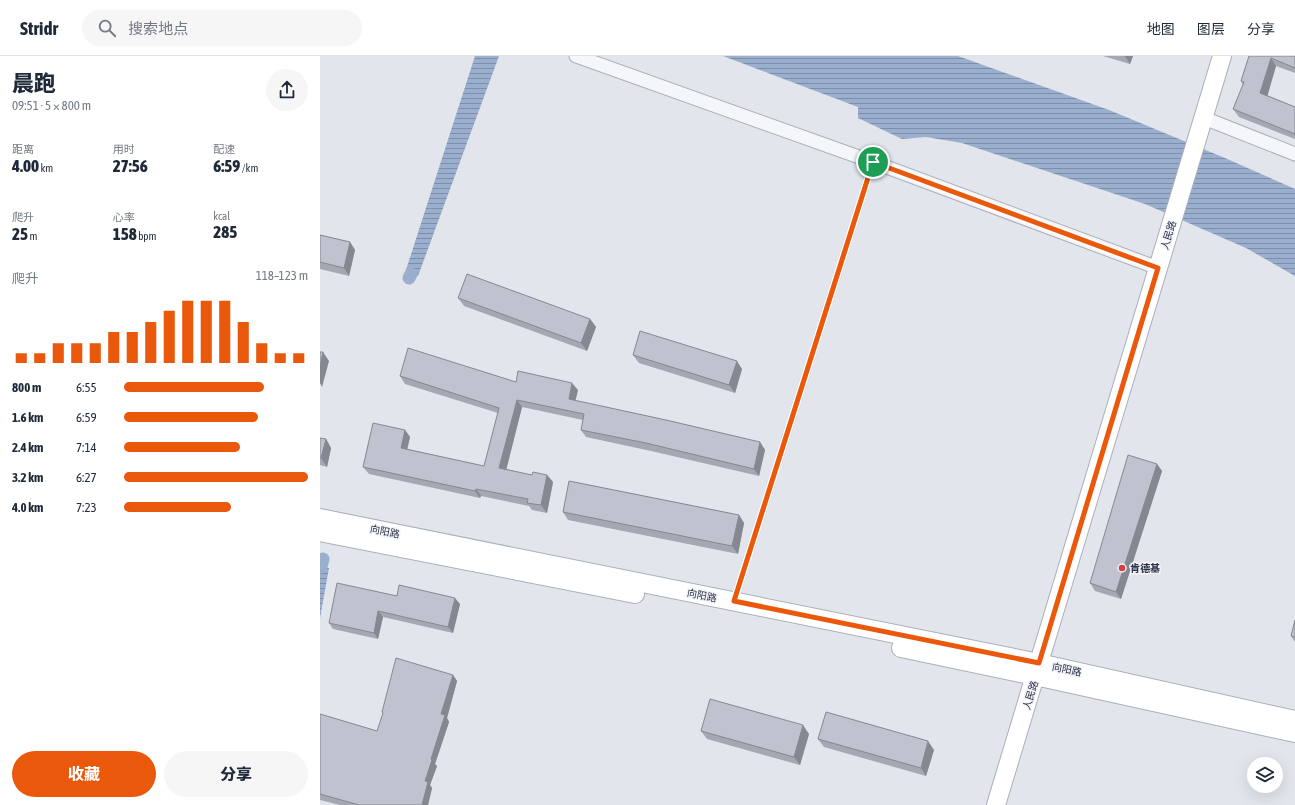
<!DOCTYPE html>
<html lang="zh">
<meta charset="utf-8">
<style>
body{margin:0;font-family:"Asap Condensed","Noto Sans SC",sans-serif;background:#f6f6f7;color:#1f2937;height:100vh;display:flex;flex-direction:column;font-size:15px;white-space:nowrap}
*{box-sizing:border-box;margin:0}
p{font-size:13px;color:#747a83}
.icon{flex:none;width:22px;height:22px;fill:none;stroke:currentColor;stroke-width:2;stroke-linecap:round;stroke-linejoin:round}
.map{position:relative;flex:1;overflow:hidden}
.drawer{display:flex;flex-direction:column;background:#fff;width:320px}
.drawer>*{flex:none}
.tools{position:absolute;left:927px;top:701px;display:grid;gap:8px}
.tools a{display:grid;place-items:center;width:36px;height:36px;border-radius:50%;background:#fff;box-shadow:0 4px 16px #0002;font-size:20px}
.pin{position:absolute;display:grid;place-items:center;width:34px;height:34px;color:#fff;margin:-17px;border:2px solid #fff;border-radius:50%;box-shadow:0 1px 4px #0007}
.round{display:grid;place-items:center;flex:none;width:42px;height:42px;border-radius:21px;background:#f6f6f7}
.overview{display:flex;align-items:center;justify-content:space-between;height:68px;padding:0 12px}
h1{font-size:22px;font-weight:800;line-height:30px}
.figures{display:grid;grid-template-columns:repeat(3,1fr);gap:6px;height:68px;padding:4px 12px}
.figures div{display:grid;align-content:center}
.figures b{font-size:17px;font-weight:800}
.figures small{font-size:11px;font-weight:400}
.figures p{font-size:11px}
.chart{height:112px;padding:8px 12px}
.chart p{display:flex;justify-content:space-between}
.chart svg{width:100%;height:72px;margin-top:4px;stroke:#ea580c;stroke-width:6}
.button{display:flex;gap:8px;margin-top:auto;padding:8px 12px}
.button a{flex:1;height:46px;border-radius:24px;background:#ea580c;color:#fff;font-size:16px;font-weight:800;line-height:46px;text-align:center}
.button a+a{background:#f6f6f7;color:#1f2937}
ul{padding:0 12px;list-style:none;font-size:13px}
li{display:grid;grid-template-columns:64px 48px 1fr;align-items:center;height:30px}
li i{height:10px;border-radius:5px;background:#ea580c}
header{display:flex;align-items:center;gap:24px;box-sizing:border-box;height:56px;padding:0 20px;background:#fff;border-bottom:1px solid #e0e1e3}
header strong{font-size:19px}
nav{display:flex;gap:22px;margin-inline-start:auto;font-size:14px}
.search{width:280px;height:36px;background:#f6f6f7;display:flex;align-items:center;gap:10px;box-sizing:border-box;padding:0 14px;border-radius:22px;color:#747a83;font-size:15px}
main{display:flex;flex:1;min-height:0}
.map>svg:first-child{display:block}
.water{fill:url(#water-rules)}
.lines{fill:none;stroke-linecap:round;stroke-linejoin:round}
.canal{stroke:#9aaece;stroke-width:13}
.lane-casing{stroke:#aaafba;stroke-width:8}
.street-casing{stroke:#aaafba;stroke-width:15}
.secondary-casing{stroke:#aaafba;stroke-width:20}
.lane{stroke:#f5f6f9;stroke-width:6}
.street{stroke:#f5f6f9;stroke-width:13}
.secondary{stroke:#fff;stroke-width:18}
.wall{fill:#a3a8b2}
.shaded-wall{fill:#858891}
.building{fill:#bec3cf;stroke:#858891}
.route-casing{stroke:#fff;stroke-width:8}
.route{stroke:#ea580c;stroke-width:5}
.poi-dot{fill:#da3d44;stroke:#f2f4f8;stroke-width:1.5}
.labels{text-anchor:middle;stroke-width:3;stroke-linejoin:round;paint-order:stroke}
.street-label{font-size:10px;fill:#283045;stroke:#f2f4f8}
.poi-label{font-size:10px;font-weight:bold;fill:#283045;stroke:#f2f4f8;text-anchor:start}
</style>
<header>
<strong>Stridr</strong>
<div class="search"><svg class="icon" aria-label="search" viewBox="0 0 24 24"><circle cx="10" cy="10" r="6"/><path d="M15 15l6 6"/></svg>搜索地点</div>
<nav><a>地图</a><a>图层</a><a>分享</a></nav>
</header>
<main>
<section class="drawer">
<div class="overview"><div><h1>晨跑</h1><p>09:51 · 5 × 800 m</p></div><a class="round"><svg class="icon" aria-label="share" viewBox="0 0 24 24"><path d="M12 15V3M7 8l5-5 5 5M5 13v7h14v-7"/></svg></a></div>
<div class="figures">
<div><p>距离</p><b>4.00<small> km</small></b></div>
<div><p>用时</p><b>27:56</b></div>
<div><p>配速</p><b>6:59<small> /km</small></b></div>
</div>
<div class="figures">
<div><p>爬升</p><b>25<small> m</small></b></div>
<div><p>心率</p><b>158<small> bpm</small></b></div>
<div><p>kcal</p><b>285</b></div>
</div>
<div class="chart"><p><span>爬升</span>118–123 m</p>
<svg viewBox="0 0 160 44" preserveAspectRatio="none"><path d="M5 44V38M15 44V38M25 44V32M35 44V32M45 44V32M55 44V25M65 44V25M75 44V19M85 44V12M95 44V6M105 44V6M115 44V6M125 44V19M135 44V32M145 44V38M155 44V38"/></svg>
</div>
<ul>
<li><b>800 m</b>6:55<i style="width:76%"></i></li>
<li><b>1.6 km</b>6:59<i style="width:73%"></i></li>
<li><b>2.4 km</b>7:14<i style="width:63%"></i></li>
<li><b>3.2 km</b>6:27<i style="width:100%"></i></li>
<li><b>4.0 km</b>7:23<i style="width:58%"></i></li>
</ul>
<div class="button"><a>收藏</a><a>分享</a></div>
</section>
<div class="map">
<svg width="975" height="749" viewBox="0 0 975 749">
<defs>
<pattern id="water-rules" width="6" height="5" patternUnits="userSpaceOnUse"><rect width="6" height="5" fill="#9aaece"/><path d="M0 2.5h6" fill="none" stroke="#7e8ea9"/></pattern>
</defs>
<rect width="100%" height="100%" fill="#e2e5ec"/>
<g class="water">
<path d="M155,0H179L98,220L85,217Z"/>
<path d="M403,0H638L789,54L905,102L975,133V220L926,192L825,148L642,87L606,81L582,83L538,62V51Z"/>
<path d="M0,511L9,512L0,562Z"/>
</g>
<g class="lines">
<g class="canal">
<path d="M89,222L91,218"/>
<path d="M1,511L3,503"/>
</g>
<g class="lane-casing">
<path id="lane" d="M414,545L553,106"/>
</g>
<g class="street-casing">
<g id="street">
<path d="M256,0L553,106L838,212"/>
<path d="M884,62L975,98"/>
</g>
</g>
<g class="secondary-casing">
<g id="secondary">
<path d="M0,462L719,607L975,664"/>
<path d="M0,476L315,538"/>
<path d="M581,592L715,620L975,677"/>
<path d="M676,749L902,0"/>
</g>
</g>
<use href="#lane" class="lane"/>
<use href="#street" class="street"/>
<use href="#secondary" class="secondary"/>
</g>
<g class="wall">
<path d="M783,0H813L810,8Z"/>
<path d="M929,0H975V17L956,10L947,39L975,51V83L919,61L913,53L923,29L921,25Z"/>
<path d="M0,179L30,186L35,194L29,220L0,213Z"/>
<path d="M138,242L270,263L276,271L267,295L144,250Z"/>
<path d="M313,299L422,313L415,337L319,307Z"/>
<path d="M80,320L258,334L255,345L440,386L445,394L439,420L331,395L266,381L261,374L263,364L202,351L186,413L212,419H227L233,426L227,457L212,454L209,450L161,440L160,442L49,418L43,411L85,374L90,381L87,393L164,410L178,357L85,328Z"/>
<path d="M0,382L6,383L11,392L7,411L0,409Z"/>
<path d="M837,408L842,415L801,543L775,535L770,527Z"/>
<path d="M243,456L419,459L424,467L418,498L248,464Z"/>
<path d="M77,540L140,548L133,577L63,561L58,583L13,573L9,567Z"/>
<path d="M975,564V586L971,580Z"/>
<path d="M133,619L137,625L127,662L129,666L115,708L117,710L110,729L112,732L108,749H20L0,744V658L57,675L63,658L62,656Z"/>
<path d="M381,675L489,678L480,709L387,683Z"/>
<path d="M498,683L614,694L606,720L504,691Z"/>
</g>
<g class="shaded-wall">
<path d="M805,0H813L810,8Z"/>
<path d="M951,2L956,10L946,45L940,37Z"/>
<path d="M30,186L35,194L29,220L24,212Z"/>
<path d="M270,263L276,271L267,295L261,287Z"/>
<path d="M3,296L9,305L2,331L0,327V310Z"/>
<path d="M417,305L422,313L415,337L409,329Z"/>
<path d="M252,327L258,334L254,351L249,343Z"/>
<path d="M197,344L202,351L185,419L179,412Z"/>
<path d="M85,374L90,381L86,399L81,392Z"/>
<path d="M6,383L11,392L7,411L1,402Z"/>
<path d="M440,386L445,394L439,420L434,413Z"/>
<path d="M837,408L842,415L801,543L796,536Z"/>
<path d="M227,419L233,426L227,457L221,449Z"/>
<path d="M156,433L161,440L160,442L155,435Z"/>
<path d="M419,459L424,467L418,498L412,490Z"/>
<path d="M135,542L140,548L133,577L128,571Z"/>
<path d="M58,555L63,561L58,583L54,577Z"/>
<path d="M133,619L137,625L127,662L129,666L115,708L117,710L110,729L112,732L108,749H102L105,725L121,658Z"/>
<path d="M483,669L489,678L480,709L474,701Z"/>
<path d="M608,685L614,694L606,720L601,712Z"/>
</g>
<g class="building">
<path d="M929,0H975V12L951,2L940,37L975,51V78L913,53L924,26L921,25Z"/>
<path d="M0,179L30,186L24,212L0,206Z"/>
<path d="M147,218L270,263L261,287L138,242Z"/>
<path d="M320,275L417,305L409,329L313,299Z"/>
<path d="M88,292L196,326L198,315L252,327L249,343L346,364L440,386L434,413L326,387L261,374L264,358L197,344L179,412L212,419L213,416L227,419L221,449L207,447L208,443L156,433L155,435L43,411L53,367L85,374L81,392L164,410L179,352L80,320Z"/>
<path d="M0,296H3L0,310Z"/>
<path d="M0,382L6,383L1,402H0Z"/>
<path d="M808,399L837,408L796,536L770,527Z"/>
<path d="M249,425L419,459L412,490L243,456Z"/>
<path d="M17,527L77,540L79,529L135,542L128,571L58,555L54,577L9,567Z"/>
<path d="M975,564V581L971,580Z"/>
<path d="M76,602L133,619L121,658L125,659L111,703L112,704L105,725L108,726L102,749H39L0,738V658L57,675L63,657L62,656Z"/>
<path d="M390,643L483,669L474,701L381,675Z"/>
<path d="M506,656L608,685L601,712L498,683Z"/>
</g>
<g class="lines">
<g class="route-casing">
<path id="route" d="M553,106L838,212L719,607L414,545Z"/>
</g>
<use href="#route" class="route"/>
</g>
<circle class="poi-dot" cx="802" cy="512" r="4"/>
<g class="labels">
<g class="street-label">
<text transform="translate(848 179) rotate(-73)" y="4">人民路</text>
<text transform="translate(65 475) rotate(11)" y="4">向阳路</text>
<text transform="translate(382 539) rotate(11)" y="4">向阳路</text>
<text transform="translate(747 613) rotate(12)" y="4">向阳路</text>
<text transform="translate(710 639) rotate(-73)" y="4">人民路</text>
</g>
<g class="poi-label">
<text x="810" y="516">肯德基</text>
</g>
</g>
</svg>
<div class="tools">
<a><svg class="icon" aria-label="layers" viewBox="0 0 24 24"><path d="M12 4l9 5-9 5-9-5zM3 14l9 5 9-5"/></svg></a>
</div>
<div class="pin" style="left:553px;top:106px;background:#1e9e55"><svg class="icon" aria-label="arrive" viewBox="0 0 24 24"><path d="M6 21V4h12l-3 4 3 4H6"/></svg></div>
</div>
</main>
